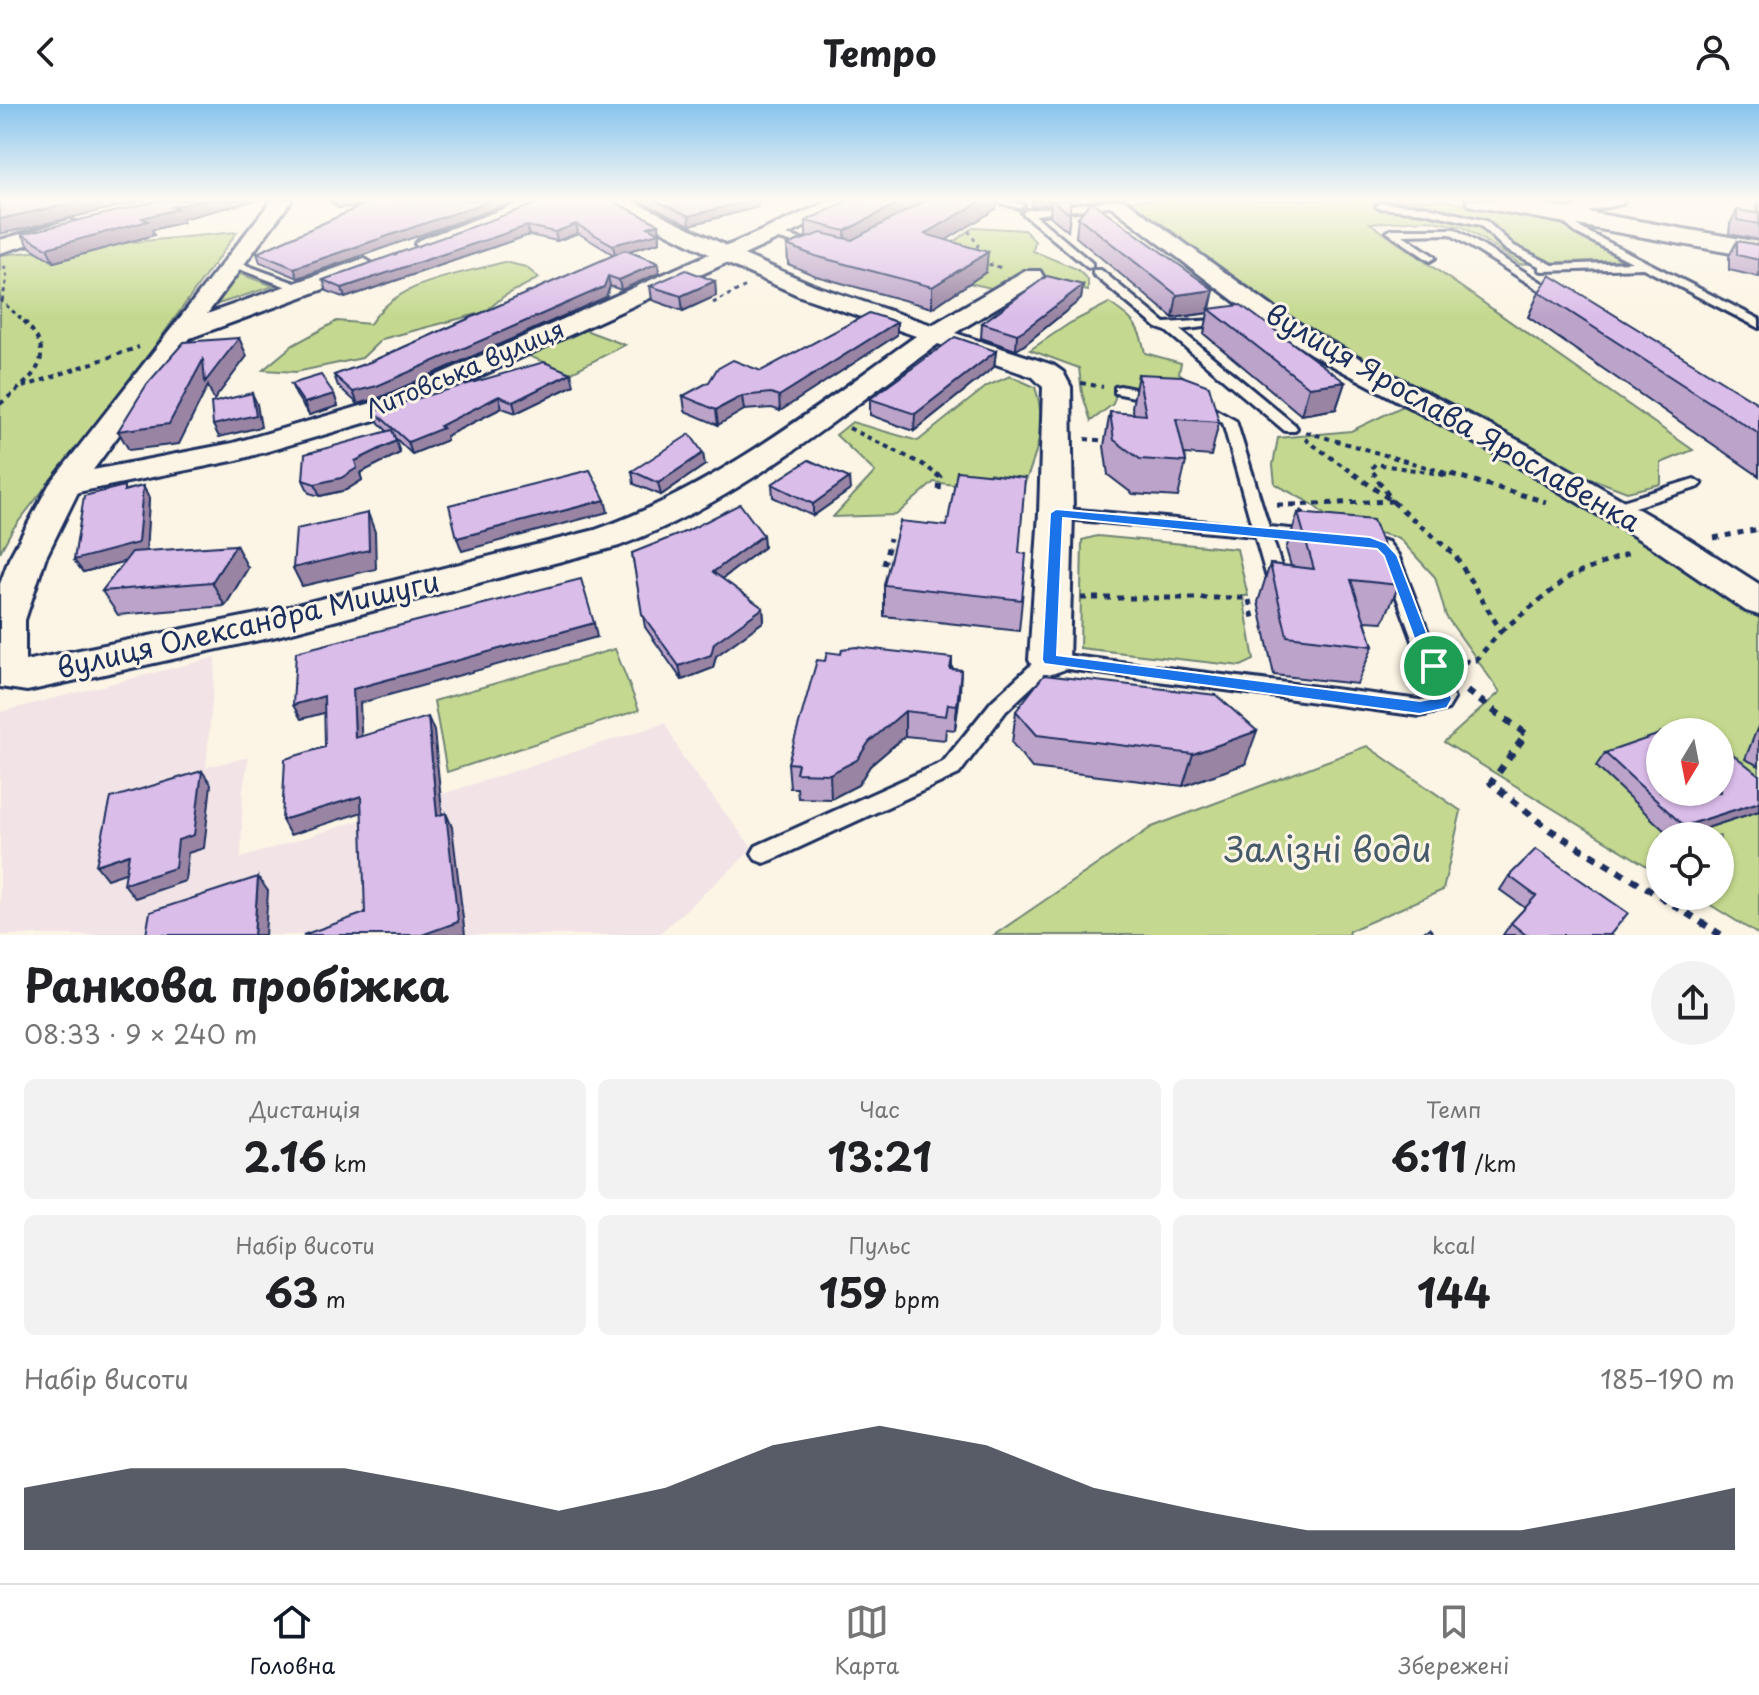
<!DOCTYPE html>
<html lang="uk">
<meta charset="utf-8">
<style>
body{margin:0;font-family:"Playpen Sans",sans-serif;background:#f2f2f2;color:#202124;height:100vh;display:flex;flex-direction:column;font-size:30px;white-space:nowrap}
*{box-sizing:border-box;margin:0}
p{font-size:26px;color:#757577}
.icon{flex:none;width:44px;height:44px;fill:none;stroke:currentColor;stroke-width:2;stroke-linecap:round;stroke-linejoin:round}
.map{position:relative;height:831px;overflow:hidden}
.drawer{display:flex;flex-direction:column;background:#fff;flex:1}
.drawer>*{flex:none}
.needle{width:52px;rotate:190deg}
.fabs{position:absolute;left:1646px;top:614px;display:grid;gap:16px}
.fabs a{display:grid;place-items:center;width:88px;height:88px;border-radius:50%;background:#fff;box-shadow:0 2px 6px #0004;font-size:40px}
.pin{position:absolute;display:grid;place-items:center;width:68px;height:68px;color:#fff;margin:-34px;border:4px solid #fff;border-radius:50%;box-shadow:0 2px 8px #0007}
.round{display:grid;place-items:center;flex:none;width:84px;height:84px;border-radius:42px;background:#f2f2f2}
.head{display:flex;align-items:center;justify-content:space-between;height:136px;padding:0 24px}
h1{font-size:44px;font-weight:700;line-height:60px}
.figures{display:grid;grid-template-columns:repeat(3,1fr);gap:12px;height:136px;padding:8px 24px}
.figures div{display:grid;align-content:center;border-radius:12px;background:#f2f2f2;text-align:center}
.figures b{font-size:40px;font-weight:700}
.figures small{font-size:22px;font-weight:400}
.figures p{font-size:22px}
.chart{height:224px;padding:16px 24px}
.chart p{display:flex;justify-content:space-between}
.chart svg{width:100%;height:144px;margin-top:8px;fill:#111827;opacity:.7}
header{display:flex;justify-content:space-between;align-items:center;height:104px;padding:0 24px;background:#fff;font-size:36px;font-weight:700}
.dock{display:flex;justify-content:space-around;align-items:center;height:112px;border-top:2px solid #e0e0e0;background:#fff;font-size:22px;color:#757577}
.dock a{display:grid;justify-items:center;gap:4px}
.dock .on{color:#111827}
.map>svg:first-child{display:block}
.built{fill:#f2e4e6}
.green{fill:#c4d98f;stroke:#708476;stroke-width:2;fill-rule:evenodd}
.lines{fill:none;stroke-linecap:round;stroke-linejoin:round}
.lane-casing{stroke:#1b2f5e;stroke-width:6}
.street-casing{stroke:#1b2f5e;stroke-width:6}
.secondary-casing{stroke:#1b2f5e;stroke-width:6}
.path-far3{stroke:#1b2f5e;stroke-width:3;stroke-dasharray:4 4;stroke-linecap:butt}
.path-far2{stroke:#1b2f5e;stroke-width:4;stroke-dasharray:5 5;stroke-linecap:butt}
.path-far1{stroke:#1b2f5e;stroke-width:5;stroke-dasharray:6 6;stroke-linecap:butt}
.path{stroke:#1b2f5e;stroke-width:7;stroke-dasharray:8 8;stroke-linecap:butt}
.lane{fill:#fcf5e5;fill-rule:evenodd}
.street{fill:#fcf5e5;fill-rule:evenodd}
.secondary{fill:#fcf5e5;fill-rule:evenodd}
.wall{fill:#bca3c9;stroke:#1b2f5e;stroke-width:2}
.shaded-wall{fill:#9984a4;stroke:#1b2f5e;stroke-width:2}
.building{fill:#dbbdea;stroke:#1b2f5e;stroke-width:2}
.route{fill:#1a73e8;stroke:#fff;stroke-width:2;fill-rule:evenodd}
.labels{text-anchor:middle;stroke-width:6;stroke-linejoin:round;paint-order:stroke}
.far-street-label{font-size:24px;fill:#1b2f5e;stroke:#fcf5e5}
.street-label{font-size:28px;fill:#1b2f5e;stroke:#fcf5e5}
.near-park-label{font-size:34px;fill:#455a6a;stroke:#fcf5e5}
</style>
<header><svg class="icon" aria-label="back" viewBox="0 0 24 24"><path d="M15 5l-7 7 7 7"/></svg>Tempo<svg class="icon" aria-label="person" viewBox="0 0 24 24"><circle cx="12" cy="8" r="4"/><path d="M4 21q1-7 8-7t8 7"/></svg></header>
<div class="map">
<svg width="1759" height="831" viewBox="0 0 1759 831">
<rect width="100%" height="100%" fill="#fcf5e5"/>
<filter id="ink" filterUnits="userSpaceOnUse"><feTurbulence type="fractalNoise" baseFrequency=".0125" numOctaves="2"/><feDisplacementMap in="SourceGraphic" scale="16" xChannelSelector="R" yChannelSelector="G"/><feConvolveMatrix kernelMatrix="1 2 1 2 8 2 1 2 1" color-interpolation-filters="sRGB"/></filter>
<g filter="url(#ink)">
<path class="built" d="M216,553L206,663L249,653L243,684L241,754L665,619L683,654L753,745L658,831H0V608Z"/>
<g class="green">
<path d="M1128,96H1441L1556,117L1579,127L1621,156L1520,160L1463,123L1428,116L1370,119L1693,346L1661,359V380L1627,388L1577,369L1507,334L1268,200Z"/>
<path d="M974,123L1024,126L1035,137L1033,147L1077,165L1088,176V187L1052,180L991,184L969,179L943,146Z"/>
<path d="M237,128L149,250L12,426L0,448V151Z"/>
<path d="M504,158L526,163L539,174L504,192L485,208L382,235L362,254L296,268L263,266L293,241L337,217L370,220C398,176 456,172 504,158Z"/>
<path d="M234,168L274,182L218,200Z"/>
<path d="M1109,199C1132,214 1140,221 1145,249L1181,259L1179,269L1200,284L1204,294L1118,284L1113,300L1091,317L1082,289L1079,264L1030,246L1070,219Z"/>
<path d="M585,226L625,241L570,269L529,252Z"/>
<path d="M1010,272L1035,283C1047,318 1038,348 1024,381L991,369L954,381L934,378L896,411L833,413L875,368L836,331L852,318L918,337L987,282Z"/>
<path d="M1403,302L1510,356L1645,437L1759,514V831L1696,792H1720V732H1660V770L1444,638L1500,588L1446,512L1435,473L1399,434L1333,418L1312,400L1275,380L1273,361L1278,334L1351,327ZM1660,628H1720V688H1660Z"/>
<path d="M1097,432L1237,445L1248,492H1243L1254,556L1241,562L1080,544L1082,436Z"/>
<path d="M615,545L639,606L447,668L434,597Z"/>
<path d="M1367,642L1461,707L1443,786L1349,827L1348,831H994L1152,723Z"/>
</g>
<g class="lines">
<g class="lane-casing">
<g id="lane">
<path d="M989,96H1005L1024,101L1019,104Z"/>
<path d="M1115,96L1118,97V101L1035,111L1092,159V163L1088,164L1022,109L1027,106Z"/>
<path d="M1381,99L1424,102L1486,117L1514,142L1553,161L1632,158L1576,129L1563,118L1566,110H1572L1573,117L1582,125L1759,215V224L1643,164L1543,167L1539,166V162L1506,146L1480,121L1424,108L1378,104L1376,102Z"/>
<path d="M1455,125L1562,191L1564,193L1554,195L1450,130L1403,131L1434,152L1435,154L1430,157L1387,128L1392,125Z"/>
<path d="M771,127L820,140L821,142L816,145L768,132L766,130Z"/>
<path d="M232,156L306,183L307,185L298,187L228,161L227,159Z"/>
<path d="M1093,166H1101L1165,219L1231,215V219L1227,220L1180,226L1295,321L1297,324L1295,327H1285L1166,227L1157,224L1093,170Z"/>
<path d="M1120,282L1159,290L1161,293L1154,297L1115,289V283Z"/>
<path d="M1200,297L1236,317L1269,423L1311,427L1319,432L1311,437L1272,433L1287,481L1284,485L1278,487L1269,481L1255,432L1056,414L1048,409L1056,404L1252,422L1223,319L1195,304V298Z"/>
<path d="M1694,375L1702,380L1699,383L1612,410L1604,405L1606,402Z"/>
<path d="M1366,432L1388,438L1398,451L1454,595L1448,605L1420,612L1053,563L1006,607L959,670L772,756L764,759L756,756L752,749L756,742L943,658L992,597L1042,551L1049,549L1420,596L1434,594L1382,453C1375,445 1363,445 1358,437Z"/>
</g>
</g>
<g class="street-casing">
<g id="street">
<path d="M272,96H292L207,210L357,157L365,155L376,162L373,167L190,234L93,366L233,339L382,296L709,150L610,100L608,96H631L727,142L832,96H856L854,100L744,151L816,182L932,221L1024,167H1040L1043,172L1040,177L955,229L1053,261L1063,268L1071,283L1073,409L1069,556L1063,566L1049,571L1035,566L1029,556L1039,409L1043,283L1033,273L938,240C838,314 737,398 619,442L273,533L27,587L0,583V480L9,455L49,381ZM726,159L800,192L916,232C815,304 713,385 595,426L273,507L25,557V516L45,455L78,388L237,356L402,308Z"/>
<path d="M528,96H555L552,100L433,144H419L415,140L419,136Z"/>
<path d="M1103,96H1125L1277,206L1329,238L1529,342L1676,427L1759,480V511L1746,507L1652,443L1507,356L1311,250L1259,216Z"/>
<path d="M1584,96H1625L1622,100L1592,106L1576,116H1562L1559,112Z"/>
<path d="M69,116L76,118L79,122L76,126L0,149V136Z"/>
</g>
</g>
<g class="secondary-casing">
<path id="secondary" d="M1466,96H1518L1759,138V154L1478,103L1469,101Z"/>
</g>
<g class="path-far3">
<path d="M964,120L978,141L975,149"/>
<path d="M981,158L1002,164"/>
<path d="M0,196L24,217"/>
<path d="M2,197L7,174L4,160"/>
<path d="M713,199L746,182"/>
</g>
<g class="path-far2">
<path d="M1081,279L1103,283"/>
<path d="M23,283L139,243"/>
<path d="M0,300C34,272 61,254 22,215"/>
<path d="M849,324L922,360L939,372"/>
<path d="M1306,328L1457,372"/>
<path d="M1085,335L1111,337"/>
<path d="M1305,335L1357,372"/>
<path d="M1376,372L1371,365L1375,360L1447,371"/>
</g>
<g class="path-far1">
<path d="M936,370L940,373L939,388"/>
<path d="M1354,370L1392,397L1455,451L1501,527L1476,556L1455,559"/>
<path d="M1441,370L1447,371"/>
<path d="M1451,370L1546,398"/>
<path d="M1277,401H1291L1307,412"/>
<path d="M1291,401L1392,397L1374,370"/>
<path d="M1714,434L1759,425"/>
<path d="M884,461L890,435"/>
<path d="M1081,494H1248"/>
<path d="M1249,496L1253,514"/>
<path d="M1501,527L1569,473L1633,447"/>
</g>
<g class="path">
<path d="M1467,587L1526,630L1491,679L1550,726L1660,792"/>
<path d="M1660,792L1721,831"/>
</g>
<use href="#lane" class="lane"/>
<use href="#street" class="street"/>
<use href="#secondary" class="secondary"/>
</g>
<g class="wall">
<path d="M329,96H520L298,174L260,158L257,149L361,102L338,104Z"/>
<path d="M547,96L659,120L660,138L628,147L658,159L659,169L621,186L610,182L606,193L381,293L358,300L338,282L334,271L370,258L614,151L578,129L557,137L529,131L345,194L327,187L323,176Z"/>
<path d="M637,96H758V103L690,121Z"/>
<path d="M849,96H917L916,101L926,96H924H997L996,105L946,136L986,168L932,204L816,172L788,160L787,141L806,133V117Z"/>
<path d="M1032,96H1070V110L1068,127L1050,112L1051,100L1031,103Z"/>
<path d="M1756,96H1759V136L1729,130L1730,120L1737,106L1757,109Z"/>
<path d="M1078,113L1214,186L1210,205L1345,278L1336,305L1301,311L1204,230L1208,209L1173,214L1076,133Z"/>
<path d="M182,115L183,118L152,126L154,131L54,158L30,143L22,130Z"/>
<path d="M1737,137L1759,141V173L1729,166V152Z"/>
<path d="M715,177L716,192L683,207L652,196L650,182Z"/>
<path d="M1083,181L1081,195L1023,242L1016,246L981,234L982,219Z"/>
<path d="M1539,188L1759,300V372L1528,213Z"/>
<path d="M897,231L780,307L772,304L744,306L718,321L685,307L683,292L761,267Z"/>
<path d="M996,247L994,263L914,327L870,311V295Z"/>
<path d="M1138,270L1219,318L1211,352L1185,350L1186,358L1178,393L1133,390L1108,371L1104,342L1110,308L1134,310L1132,303Z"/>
<path d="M291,280L334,290L338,302L309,311L296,291Z"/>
<path d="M574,281L516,309L502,304L446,332L447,336L412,350L394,333L400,349L360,369L362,376L346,386L320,392L309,389L303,376L388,328L379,319L374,307Z"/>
<path d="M705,361L661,391L634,380L632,367Z"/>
<path d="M772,380L850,386L813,412L773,393Z"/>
<path d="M143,382L149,394L146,447L248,464L225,502L118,511L102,487L125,457L83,468L74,456L126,386Z"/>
<path d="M1298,409L1399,481L1383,518L1365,517L1373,542L1357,580L1274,571L1258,498L1270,460L1291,462L1286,445Z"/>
<path d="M763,431L764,443L722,475L763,504L764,517L716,552L713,564L682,576L645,523L632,449Z"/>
<path d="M1019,449L1022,496L1019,527L884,512V481Z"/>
<path d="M841,550L952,554V565L961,566L955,626L946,625L945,636L905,632L870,662L858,681L831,695L798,694L797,684H790L788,659L825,557Z"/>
<path d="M1016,607L1245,660L1183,682L1032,664L1012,639Z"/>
<path d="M1759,620V662L1745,655Z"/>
<path d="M1605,649L1759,671V707L1682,732H1670L1596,662Z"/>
<path d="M1509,772L1610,831H1503L1511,819L1525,804L1500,786Z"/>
</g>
<g class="shaded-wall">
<path d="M85,96H147L0,130V115Z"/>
<path d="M203,96H257L182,115L183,118L152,126L154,131L54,158L47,144L173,103Z"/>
<path d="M335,96H388L390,99L338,104Z"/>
<path d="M493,96H520L298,174L294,164Z"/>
<path d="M751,96H758V103L690,121L689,112Z"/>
<path d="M904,96H917L916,104L846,144L845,127Z"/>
<path d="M983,96H997L996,105L924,150L925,130Z"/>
<path d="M1032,96H1068H1051V100L1031,103Z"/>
<path d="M576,120L578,129L557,137L555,128Z"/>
<path d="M659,120L660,138L615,151L613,141L648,123Z"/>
<path d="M527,122L529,131L345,194L342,184Z"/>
<path d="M988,148L986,168L932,204V183Z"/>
<path d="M658,159L659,169L621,186L619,176Z"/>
<path d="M608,172L610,182L606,193L381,293L358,300L353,288Z"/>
<path d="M715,177L716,192L683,207L681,192Z"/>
<path d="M1083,181L1081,195L1023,242L1016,246L1017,230Z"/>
<path d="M1214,186L1208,209L1173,214L1177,191Z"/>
<path d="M897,218V231L780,307L779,292Z"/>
<path d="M239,234L247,252L214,296L208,282L179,340L129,346L118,327L203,256Z"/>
<path d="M996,247L994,263L914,327L915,310Z"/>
<path d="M571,269L574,281L516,309L513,298Z"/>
<path d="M1345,278L1336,305L1301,311L1309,283Z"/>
<path d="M252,289L257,300L261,323L219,333L213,321Z"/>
<path d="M334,290L338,302L309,311L304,299Z"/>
<path d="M499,292L502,304L446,332L447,336L412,350L408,338Z"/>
<path d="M742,292L744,306L718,321L716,306Z"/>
<path d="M396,337L400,349L360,369L362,376L346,386L320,392L315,380L355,357Z"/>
<path d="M703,349L705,361L661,391L658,379Z"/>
<path d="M849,374L850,386L813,412V400Z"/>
<path d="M143,382L149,394L146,452L83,468L74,456Z"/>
<path d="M605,396L608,408L462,447L457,434Z"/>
<path d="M368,409L375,428L376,465L302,482L293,464Z"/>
<path d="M763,431L764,443L714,481L713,468Z"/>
<path d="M236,441L248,464L225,502L212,478Z"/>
<path d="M763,504L764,517L716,552L713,564L682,576L679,562Z"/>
<path d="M594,519L597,533L360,599L362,649L355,634L353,585Z"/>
<path d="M961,566L960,591L955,626L957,601Z"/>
<path d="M324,592L331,607L301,615L293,601Z"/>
<path d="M905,607V632L870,662L858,681L831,695L830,670Z"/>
<path d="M428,613L434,627L444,726L437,712Z"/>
<path d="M1257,627L1245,660L1183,682L1193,650Z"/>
<path d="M202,667L211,680L204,744L188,749L185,777L135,794L124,780L178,736Z"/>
<path d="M361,692L369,706L290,731L282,716Z"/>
<path d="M1759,698V707L1682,732H1675L1684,722Z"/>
<path d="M446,709L452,723L465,831H422Z"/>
<path d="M129,750L140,764L107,775L96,761Z"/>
<path d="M258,773L268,787L265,831H254Z"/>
</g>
<g class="building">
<path d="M0,96H85L0,115Z"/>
<path d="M162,96H203L173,103L178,105L142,114L148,117L47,144L22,130Z"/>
<path d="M375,96H493L294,164L257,149Z"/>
<path d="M547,96H611L659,120L648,123L659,129L613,141L576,120L555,128L527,122L342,184L323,176Z"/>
<path d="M654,96H751L689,112Z"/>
<path d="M849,96H904L845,127L806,117Z"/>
<path d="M927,96H983L925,130L988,148L932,183L815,152L787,141L821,129L852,136Z"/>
<path d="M1051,96H1070V110Z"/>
<path d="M1091,97L1214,186L1177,191L1078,113Z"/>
<path d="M1737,106L1759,110V120L1737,116Z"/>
<path d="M1737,137L1759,141V156L1737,151Z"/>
<path d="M625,146L658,159L619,176L608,172L604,183L377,282L353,288L334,271L370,258Z"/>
<path d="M686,166L715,177L681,192L650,182Z"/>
<path d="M1550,171L1759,300V330L1539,188Z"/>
<path d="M1047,172L1083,181L1024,226L1017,230L982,219Z"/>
<path d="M1241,201L1345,278L1309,283L1209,205Z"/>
<path d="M869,209L897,218L779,292L771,289L742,292L716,306L683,292L709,278L717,265L733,256L761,267Z"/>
<path d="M955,233L996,247L915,310L870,295Z"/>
<path d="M239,234L205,278L203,256L169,320L118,327L147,280L184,238Z"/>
<path d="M544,258L571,269L513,298L499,292L440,322L443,324L408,338L374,307Z"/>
<path d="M1138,270L1182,272L1209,282L1219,318L1176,315L1186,358L1140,355L1114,336L1110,308L1146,311Z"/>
<path d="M321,271L334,290L304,299L291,280Z"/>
<path d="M252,289L256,311L213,321L211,299Z"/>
<path d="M392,326L396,337L355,357L357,364L341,374L315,380L303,376L305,350Z"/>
<path d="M690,330L703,349L658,379L632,367Z"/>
<path d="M809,356L849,374L813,400L772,380Z"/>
<path d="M590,366L605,396L457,434L449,401Z"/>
<path d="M957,367L1025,374L1019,449L1026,450L1022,496L884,481L900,417L947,422Z"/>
<path d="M124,382V387L143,382L138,439L74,456L84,392Z"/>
<path d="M740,400L763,431L713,468L763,504L714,539L711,551L679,562L642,510L632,449L687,427Z"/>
<path d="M368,409L369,446L293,464L296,425Z"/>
<path d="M1298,409L1373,416L1399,481L1351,476L1373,542L1287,532L1270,460L1314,465Z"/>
<path d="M236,441L212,478L102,487L132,448Z"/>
<path d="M581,475L594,519L353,585L355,634L428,613L437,712L446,709L458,818L422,831H303L365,809L361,692L282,716L285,655L325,643L324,592L293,601L296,548Z"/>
<path d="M856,543L952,554L950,565L961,566L957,601L948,600L946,612L905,607L869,638L857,656L830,670L796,669L798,660L788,659L817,556L825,557L827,548L841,550L842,545Z"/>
<path d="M1044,571L1216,591L1257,627L1193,650L1037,631L1016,607Z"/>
<path d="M1694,618L1706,628H1665Z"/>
<path d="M1660,630V688H1720V640L1759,671V698L1684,722L1605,649Z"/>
<path d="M202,667L194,731L178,736L175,764L124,780L129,750L96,761L111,694Z"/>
<path d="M1536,745L1628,809L1610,831H1526L1511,819L1536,792L1509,772Z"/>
<path d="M258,773L254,831H146L150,808Z"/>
<path d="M1429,824L1435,831H1420Z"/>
</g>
</g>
<linearGradient id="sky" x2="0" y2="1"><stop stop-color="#87c4ee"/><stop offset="0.45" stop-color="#fefaf3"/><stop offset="1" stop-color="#fefaf3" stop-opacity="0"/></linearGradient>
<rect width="1759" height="212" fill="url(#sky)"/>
<path class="route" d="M1056,405L1370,433L1386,439L1397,451L1452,595L1447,604L1420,610L1044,560L1042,556L1050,409ZM1063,414L1377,445L1384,452L1436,594L1420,597L1057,551Z"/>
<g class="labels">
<g class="far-street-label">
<text transform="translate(465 266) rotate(-23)" y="8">Литовська вулиця</text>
</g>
<g class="street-label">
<text transform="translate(1453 314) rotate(30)" y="10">вулиця Ярослава Ярославенка</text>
<text transform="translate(248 521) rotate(-13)" y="10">вулиця Олександра Мишуги</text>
</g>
<g class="near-park-label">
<text x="1328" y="758">Залізні води</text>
</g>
</g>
</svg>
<div class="fabs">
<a><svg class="needle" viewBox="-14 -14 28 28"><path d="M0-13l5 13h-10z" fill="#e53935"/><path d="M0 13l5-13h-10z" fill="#757577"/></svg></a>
<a><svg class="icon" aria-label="locate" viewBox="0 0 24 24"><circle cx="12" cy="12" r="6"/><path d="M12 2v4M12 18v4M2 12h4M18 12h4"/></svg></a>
</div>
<div class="pin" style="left:1434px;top:562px;background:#1e9e55"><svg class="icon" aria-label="arrive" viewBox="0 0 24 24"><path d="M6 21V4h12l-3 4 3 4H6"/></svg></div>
</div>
<section class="drawer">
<div class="head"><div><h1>Ранкова пробіжка</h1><p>08:33 · 9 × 240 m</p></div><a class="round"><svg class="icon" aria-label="share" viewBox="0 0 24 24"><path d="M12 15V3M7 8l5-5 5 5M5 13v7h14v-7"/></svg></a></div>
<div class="figures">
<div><p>Дистанція</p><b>2.16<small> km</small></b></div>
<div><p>Час</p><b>13:21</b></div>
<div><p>Темп</p><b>6:11<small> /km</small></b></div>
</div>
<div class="figures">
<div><p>Набір висоти</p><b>63<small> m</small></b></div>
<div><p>Пульс</p><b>159<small> bpm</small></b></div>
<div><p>kcal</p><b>144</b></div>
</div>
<div class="chart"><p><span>Набір висоти</span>185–190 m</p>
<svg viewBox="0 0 160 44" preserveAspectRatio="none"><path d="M0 44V25L10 19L20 19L30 19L40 25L50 32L60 25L70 12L80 6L90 12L100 25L110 32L120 38L130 38L140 38L150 32L160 25V44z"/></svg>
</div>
</section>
<nav class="dock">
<a class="on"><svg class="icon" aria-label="home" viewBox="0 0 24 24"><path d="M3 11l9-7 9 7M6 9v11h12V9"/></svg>Головна</a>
<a><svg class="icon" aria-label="map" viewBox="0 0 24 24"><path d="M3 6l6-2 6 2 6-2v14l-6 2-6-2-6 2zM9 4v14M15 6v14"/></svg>Карта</a>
<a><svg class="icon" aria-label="saved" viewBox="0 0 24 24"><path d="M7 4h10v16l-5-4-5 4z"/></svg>Збережені</a>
</nav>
